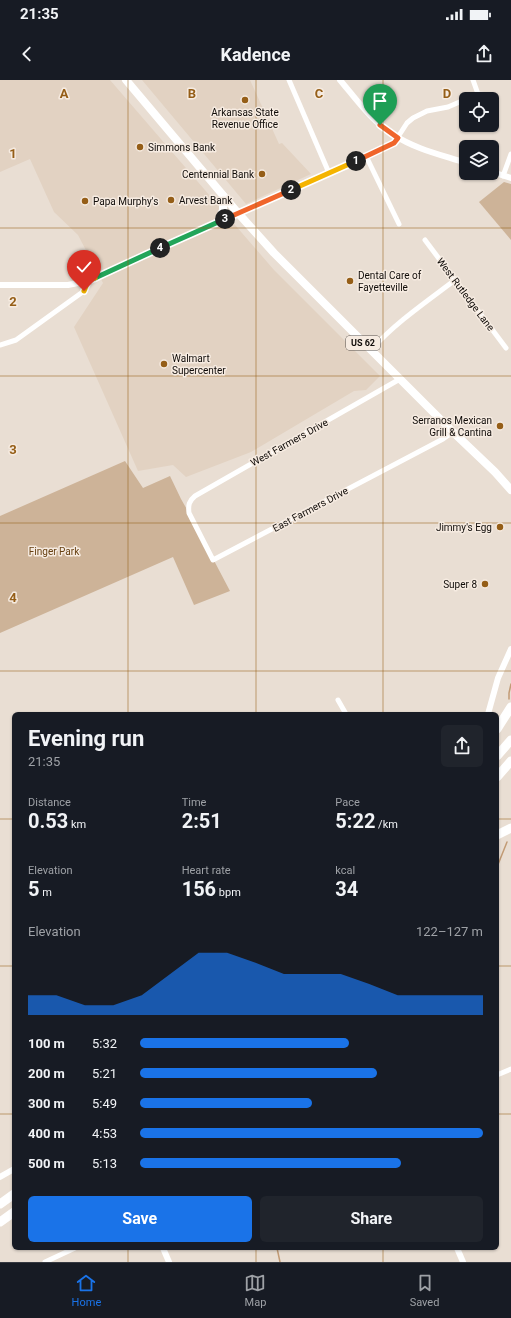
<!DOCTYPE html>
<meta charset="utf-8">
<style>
body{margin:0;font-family:Roboto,sans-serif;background:#20242c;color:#f1f3f6;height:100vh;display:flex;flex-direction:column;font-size:15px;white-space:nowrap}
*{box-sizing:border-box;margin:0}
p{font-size:13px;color:#9ea1a6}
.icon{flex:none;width:22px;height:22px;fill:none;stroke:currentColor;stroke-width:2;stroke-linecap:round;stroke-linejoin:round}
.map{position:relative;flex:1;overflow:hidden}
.details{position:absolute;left:12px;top:632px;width:487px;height:538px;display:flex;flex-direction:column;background:#171b24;border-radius:6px;box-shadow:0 1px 3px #0004}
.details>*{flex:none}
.fabs{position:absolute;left:459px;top:12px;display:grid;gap:8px}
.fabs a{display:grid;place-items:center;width:40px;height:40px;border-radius:6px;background:#171b24;box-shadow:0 1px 3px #0004;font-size:20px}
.pin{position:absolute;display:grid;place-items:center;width:34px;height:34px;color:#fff;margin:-41px -17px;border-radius:50% 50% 50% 0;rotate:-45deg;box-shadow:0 0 4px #0007}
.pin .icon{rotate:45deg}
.km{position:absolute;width:20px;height:20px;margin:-10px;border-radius:50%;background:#222;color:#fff;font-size:11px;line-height:20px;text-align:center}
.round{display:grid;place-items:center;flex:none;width:42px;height:42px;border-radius:6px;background:#20242c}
.head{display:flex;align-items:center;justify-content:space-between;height:68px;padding:0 16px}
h1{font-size:22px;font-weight:700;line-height:30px}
.metrics{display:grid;grid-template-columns:repeat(3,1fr);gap:6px;height:68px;padding:4px 16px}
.metrics div{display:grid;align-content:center}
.metrics b{font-size:20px;font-weight:700}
.metrics small{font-size:11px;font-weight:400}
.metrics p{font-size:11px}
.chart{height:112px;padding:8px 16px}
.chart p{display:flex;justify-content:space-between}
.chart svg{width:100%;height:72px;margin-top:4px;fill:#1a73e8;opacity:.7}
.button{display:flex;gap:8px;margin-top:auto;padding:8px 16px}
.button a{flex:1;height:46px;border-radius:6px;background:#1a73e8;color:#fff;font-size:16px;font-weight:700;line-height:46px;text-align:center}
.button a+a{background:#20242c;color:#f1f3f6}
ul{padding:0 16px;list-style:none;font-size:13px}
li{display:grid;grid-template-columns:64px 48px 1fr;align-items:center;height:30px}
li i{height:10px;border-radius:5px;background:#1a73e8}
.status{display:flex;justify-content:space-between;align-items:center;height:28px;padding:0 20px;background:#171b24;direction:ltr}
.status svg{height:11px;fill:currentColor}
header{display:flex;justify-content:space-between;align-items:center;height:52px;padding:0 16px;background:#171b24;font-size:18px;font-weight:700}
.dock{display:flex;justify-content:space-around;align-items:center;height:56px;border-top:1px solid #363941;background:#171b24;font-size:11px;color:#9ea1a6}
.dock a{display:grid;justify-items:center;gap:2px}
.dock .current{color:#1a73e8}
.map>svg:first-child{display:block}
.built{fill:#e2d2c2}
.green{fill:#cdb398}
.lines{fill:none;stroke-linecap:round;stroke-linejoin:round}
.stream{stroke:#c29b75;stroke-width:1.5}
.minor{stroke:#fff;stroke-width:5}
.tertiary{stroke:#fff;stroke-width:6}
.primary{stroke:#fff;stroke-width:8}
.trunk{stroke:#fff;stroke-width:8}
.motorway{stroke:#fff;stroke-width:9}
.split-1-casing{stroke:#fff;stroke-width:8}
.split-2-casing{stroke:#fff;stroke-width:8}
.split-3-casing{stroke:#fff;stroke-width:8}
.split-4-casing{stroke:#fff;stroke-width:8}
.split-5-casing{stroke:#fff;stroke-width:8}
.split-6-casing{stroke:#fff;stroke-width:8}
.split-1{stroke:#f0652b;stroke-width:5}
.split-2{stroke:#f5b400;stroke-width:5}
.split-3{stroke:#f0652b;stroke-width:5}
.split-4{stroke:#22a559;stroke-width:5}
.split-5{stroke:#22a559;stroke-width:5}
.split-6{stroke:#f5b400;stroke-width:5}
.grid{fill:none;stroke:#955e17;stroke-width:1;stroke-opacity:0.55}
.poi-dot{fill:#955e17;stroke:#f6ebe1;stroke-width:1.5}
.labels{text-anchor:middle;stroke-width:3;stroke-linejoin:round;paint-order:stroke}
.shield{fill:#f6ebe1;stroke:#554f4a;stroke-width:1}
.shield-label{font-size:9px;font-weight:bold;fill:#100c09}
.poi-label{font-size:10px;fill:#100c09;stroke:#f6ebe1;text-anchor:start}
.street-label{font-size:10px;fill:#100c09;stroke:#f6ebe1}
.park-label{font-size:10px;fill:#674112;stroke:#f6ebe1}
.grid-label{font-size:13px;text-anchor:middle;font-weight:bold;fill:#955e17;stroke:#f6ebe1;stroke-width:3;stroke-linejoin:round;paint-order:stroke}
</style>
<div class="status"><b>21:35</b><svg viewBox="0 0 49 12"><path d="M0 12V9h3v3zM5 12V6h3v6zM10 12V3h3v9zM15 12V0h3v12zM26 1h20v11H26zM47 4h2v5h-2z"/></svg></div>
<header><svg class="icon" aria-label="back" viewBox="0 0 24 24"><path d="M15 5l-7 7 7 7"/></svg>Kadence<svg class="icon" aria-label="share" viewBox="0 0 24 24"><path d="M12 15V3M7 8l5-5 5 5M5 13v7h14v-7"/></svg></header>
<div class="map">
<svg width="511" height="1182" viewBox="0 0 511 1182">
<rect width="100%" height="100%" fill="#e9ded3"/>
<g class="built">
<path d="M0,0H110L274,190L380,296L366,310L354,311L251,372L186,397L173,385L138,391L74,247L103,203L78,155L54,132L30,79L0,92Z"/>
<path d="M142,0H250L279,64L282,63L311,94L246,124Z"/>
</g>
<g class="green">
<path d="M504,102L511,104V160L479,122Z"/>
<path d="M125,381L143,408L170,396L181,419L189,433L230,511L194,525L173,477L0,553V436Z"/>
</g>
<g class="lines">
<g class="stream">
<path d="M509,619V613L511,604"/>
<path d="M497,787L507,762"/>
<path d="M277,1168L280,1182"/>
</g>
<g class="minor">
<path d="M289,0L329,93"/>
<path d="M473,0L478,14"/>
<path d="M366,76L399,144"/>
<path d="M503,96L511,74"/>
<path d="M238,133L394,63L407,43L413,38L427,31L448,27L478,14L490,15"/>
<path d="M425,160L506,268"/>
<path d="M0,265L16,260L84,211L88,201"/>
<path d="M371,270C395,243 426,222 455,200"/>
<path d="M400,299L195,416C189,421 188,425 189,433L213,480L443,359L453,352"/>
<path d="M338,620L346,634"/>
<path d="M497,995L511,989"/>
<path d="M45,1182L75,1168"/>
</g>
<g class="tertiary">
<path d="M340,0C356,19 372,42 394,55C415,69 442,75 466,83"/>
<path d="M492,92L511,98"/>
<path d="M0,205H68L88,201L238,133"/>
<path d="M488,634L498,598L511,569"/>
<path d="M0,1097L14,1089"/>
<path d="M163,1168L169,1182"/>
<path d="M457,1168L463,1182"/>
</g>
<path class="primary" d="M218,142L223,130V116"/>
<path class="trunk" d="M126,0L238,133L274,173L453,352L495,392L511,410"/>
<g class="motorway">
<path d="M497,649L511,627"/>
<path d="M497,676L511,660"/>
<path d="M497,697L511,681"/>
<path d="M497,755L511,748"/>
<path d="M0,1124L14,1114"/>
<path d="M0,1142L14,1132"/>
</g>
</g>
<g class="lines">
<g class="split-1-casing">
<path id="split-1" d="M356,81L394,63L398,58L380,45"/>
</g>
<g class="split-2-casing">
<path id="split-2" d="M291,110L356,81"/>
</g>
<g class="split-3-casing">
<path id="split-3" d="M225,139L291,110"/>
</g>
<g class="split-4-casing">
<path id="split-4" d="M160,168L225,139"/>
</g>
<g class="split-5-casing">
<path id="split-5" d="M95,198L160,168"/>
</g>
<g class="split-6-casing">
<path id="split-6" d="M84,211L88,201L95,198"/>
</g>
<use href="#split-1" class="split-1"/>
<use href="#split-2" class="split-2"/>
<use href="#split-3" class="split-3"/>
<use href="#split-4" class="split-4"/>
<use href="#split-5" class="split-5"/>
<use href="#split-6" class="split-6"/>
</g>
<path class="grid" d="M128,0V634M256,0V634M383,0V634M0,148H511M0,296H511M0,443H511M0,591H511M0,739H14M497,739H511M0,886H14M497,886H511M0,1034H14M497,1034H511M128,1168V1182M256,1168V1182M383,1168V1182"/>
<g class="poi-dot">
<circle cx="245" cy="20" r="4"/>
<circle cx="140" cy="67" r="4"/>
<circle cx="262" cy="94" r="4"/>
<circle cx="171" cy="120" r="4"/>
<circle cx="85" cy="121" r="4"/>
<circle cx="350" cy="201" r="4"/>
<circle cx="164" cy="284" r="4"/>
<circle cx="500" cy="346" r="4"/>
<circle cx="500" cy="447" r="4"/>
<circle cx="485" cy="504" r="4"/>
</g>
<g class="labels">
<rect class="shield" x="346" y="256" width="34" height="14" rx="3"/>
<g class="shield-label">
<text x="363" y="266">US 62</text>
</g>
<g class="poi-label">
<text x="245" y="36" text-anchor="middle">Arkansas State<tspan x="245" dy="12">Revenue Office</tspan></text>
<text x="148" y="71">Simmons Bank</text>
<text x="254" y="98" text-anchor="end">Centennial Bank</text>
<text x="179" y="124">Arvest Bank</text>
<text x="93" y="125">Papa Murphy's</text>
<text x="358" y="199">Dental Care of<tspan x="358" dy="12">Fayetteville</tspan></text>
<text x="172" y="282">Walmart<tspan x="172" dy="12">Supercenter</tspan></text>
<text x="492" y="344" text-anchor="end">Serranos Mexican<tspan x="492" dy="12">Grill &amp; Cantina</tspan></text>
<text x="492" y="451" text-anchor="end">Jimmy's Egg</text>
<text x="477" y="508" text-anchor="end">Super 8</text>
</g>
<g class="street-label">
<text transform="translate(466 214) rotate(53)" y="4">West Rutledge Lane</text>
<text transform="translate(289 362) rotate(-29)" y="4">West Farmers Drive</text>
<text transform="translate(310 429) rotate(-28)" y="4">East Farmers Drive</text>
</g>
<g class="park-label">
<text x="54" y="475">Finger Park</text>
</g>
</g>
<g class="grid-label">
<text x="64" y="18">A</text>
<text x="192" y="18">B</text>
<text x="319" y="18">C</text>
<text x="447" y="18">D</text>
<text x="13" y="78">1</text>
<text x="13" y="226">2</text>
<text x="13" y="374">3</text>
<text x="13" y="522">4</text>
</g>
</svg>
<div class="fabs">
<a><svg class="icon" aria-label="locate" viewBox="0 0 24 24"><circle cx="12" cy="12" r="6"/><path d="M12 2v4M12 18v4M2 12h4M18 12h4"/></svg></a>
<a><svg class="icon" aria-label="layers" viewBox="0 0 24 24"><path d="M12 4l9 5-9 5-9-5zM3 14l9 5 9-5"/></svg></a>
</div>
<div class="pin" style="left:380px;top:45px;background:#1e9e55"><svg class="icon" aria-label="arrive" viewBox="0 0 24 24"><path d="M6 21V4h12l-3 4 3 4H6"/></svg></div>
<div class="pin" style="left:84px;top:211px;background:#d93025"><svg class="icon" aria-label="check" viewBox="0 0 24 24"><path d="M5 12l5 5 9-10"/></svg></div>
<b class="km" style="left:356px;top:81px">1</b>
<b class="km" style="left:291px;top:110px">2</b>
<b class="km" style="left:225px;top:139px">3</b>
<b class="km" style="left:160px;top:168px">4</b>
<section class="details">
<div class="head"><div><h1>Evening run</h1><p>21:35</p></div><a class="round"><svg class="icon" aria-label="share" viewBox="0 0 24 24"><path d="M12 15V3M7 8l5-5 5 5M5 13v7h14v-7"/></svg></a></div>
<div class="metrics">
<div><p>Distance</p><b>0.53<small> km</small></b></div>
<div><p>Time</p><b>2:51</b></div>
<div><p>Pace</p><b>5:22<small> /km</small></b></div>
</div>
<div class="metrics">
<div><p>Elevation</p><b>5<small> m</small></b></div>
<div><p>Heart rate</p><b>156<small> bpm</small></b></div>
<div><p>kcal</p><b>34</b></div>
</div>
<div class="chart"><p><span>Elevation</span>122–127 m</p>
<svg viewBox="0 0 160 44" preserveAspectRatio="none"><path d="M0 44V32L10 32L20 38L30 38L40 32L50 19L60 6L70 6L80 12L90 19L100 19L110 19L120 25L130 32L140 32L150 32L160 32V44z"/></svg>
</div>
<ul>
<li><b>100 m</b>5:32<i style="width:61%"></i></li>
<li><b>200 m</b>5:21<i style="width:69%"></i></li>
<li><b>300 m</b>5:49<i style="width:50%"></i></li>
<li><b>400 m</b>4:53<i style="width:100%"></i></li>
<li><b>500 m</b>5:13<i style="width:76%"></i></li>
</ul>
<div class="button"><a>Save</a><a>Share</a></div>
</section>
</div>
<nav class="dock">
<a class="current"><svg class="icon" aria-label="home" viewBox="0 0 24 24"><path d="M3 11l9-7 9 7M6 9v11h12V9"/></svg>Home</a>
<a><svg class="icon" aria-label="map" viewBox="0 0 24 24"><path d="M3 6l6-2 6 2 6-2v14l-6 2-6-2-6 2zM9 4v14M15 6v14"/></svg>Map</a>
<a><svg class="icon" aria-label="saved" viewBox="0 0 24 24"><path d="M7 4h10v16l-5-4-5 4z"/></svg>Saved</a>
</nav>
